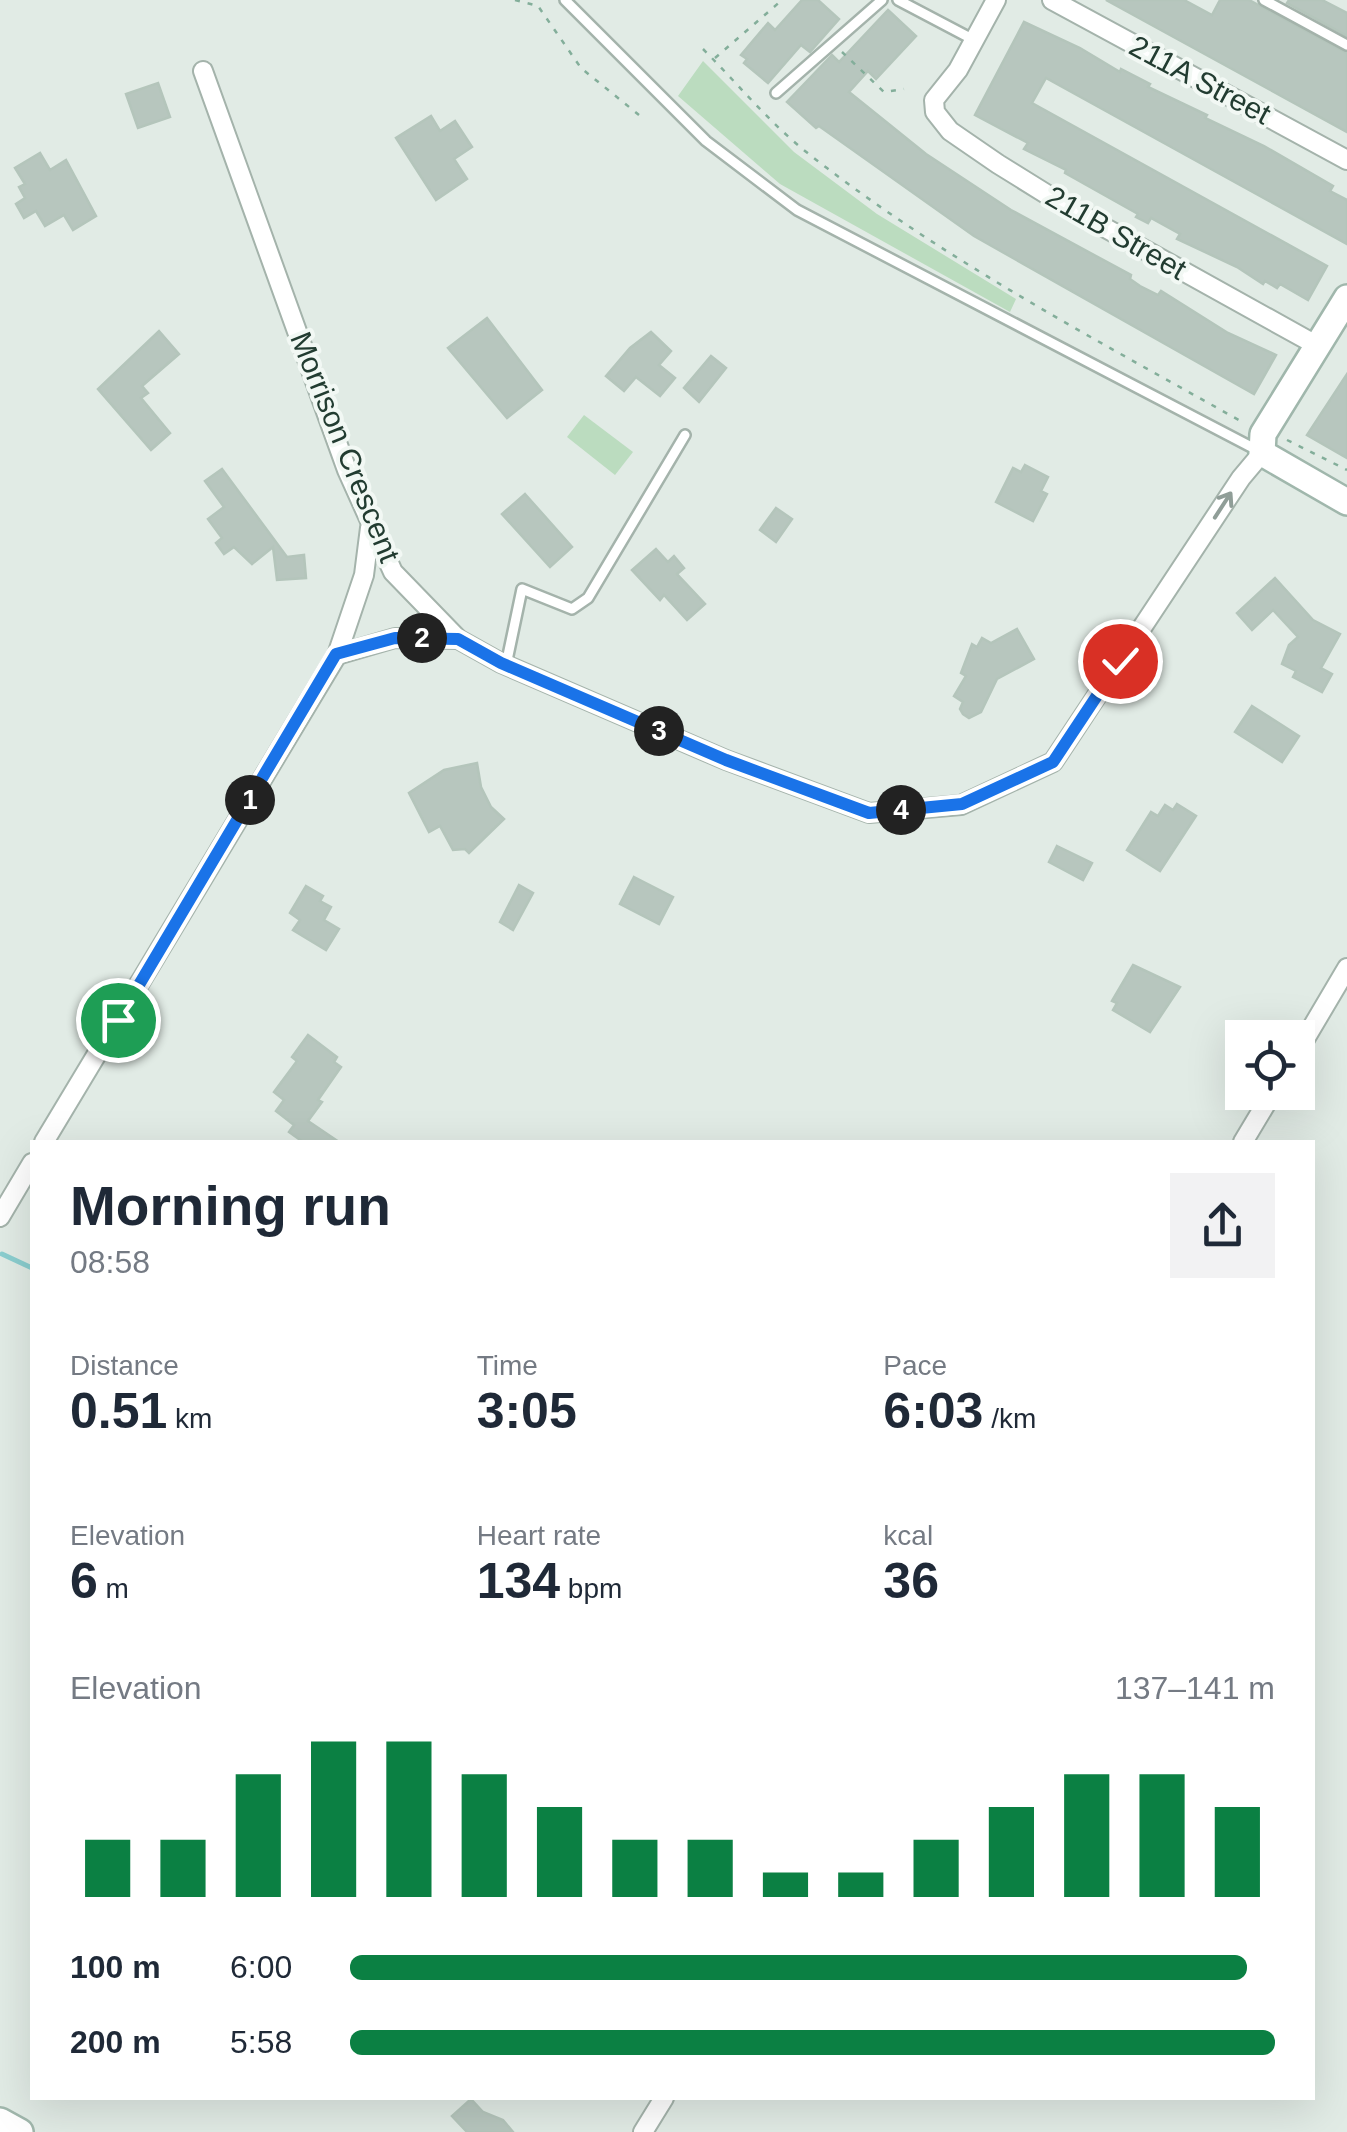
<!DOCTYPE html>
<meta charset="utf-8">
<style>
body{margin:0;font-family:Helvetica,sans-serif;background:#f2f2f3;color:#1f2937;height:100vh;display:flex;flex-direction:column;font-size:38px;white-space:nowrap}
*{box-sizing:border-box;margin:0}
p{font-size:32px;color:#747a83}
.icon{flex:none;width:55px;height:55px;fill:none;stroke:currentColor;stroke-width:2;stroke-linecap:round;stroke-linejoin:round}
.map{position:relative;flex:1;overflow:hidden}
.side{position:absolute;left:30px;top:1140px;width:1285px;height:960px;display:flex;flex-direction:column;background:#fff;border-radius:0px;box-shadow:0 10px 40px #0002}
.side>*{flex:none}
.fabs{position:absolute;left:1225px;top:1020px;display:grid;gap:20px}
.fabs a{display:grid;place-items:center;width:90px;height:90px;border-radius:0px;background:#fff;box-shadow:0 10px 40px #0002;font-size:50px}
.pin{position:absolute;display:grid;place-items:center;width:85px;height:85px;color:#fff;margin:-42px;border:5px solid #fff;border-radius:50%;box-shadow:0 2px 10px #0007}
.km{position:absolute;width:50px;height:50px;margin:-25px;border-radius:50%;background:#222;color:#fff;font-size:28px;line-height:50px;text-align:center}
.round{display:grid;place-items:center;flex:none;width:105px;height:105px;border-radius:0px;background:#f2f2f3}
.summary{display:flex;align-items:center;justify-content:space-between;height:170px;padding:0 40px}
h1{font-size:55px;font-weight:700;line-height:75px}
.stats{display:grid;grid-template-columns:repeat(3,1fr);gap:15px;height:170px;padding:10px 40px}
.stats div{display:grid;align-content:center}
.stats b{font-size:50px;font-weight:700}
.stats small{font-size:28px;font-weight:400}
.stats p{font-size:28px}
.chart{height:280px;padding:20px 40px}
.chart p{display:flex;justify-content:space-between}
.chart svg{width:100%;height:180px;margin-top:10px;stroke:#0b8043;stroke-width:6}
ul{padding:0 40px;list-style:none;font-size:32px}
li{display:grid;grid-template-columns:160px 120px 1fr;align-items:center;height:75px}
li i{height:25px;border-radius:12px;background:#0b8043}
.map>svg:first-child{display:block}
.green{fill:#bbdcbf}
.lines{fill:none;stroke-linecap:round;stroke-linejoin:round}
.stream{stroke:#8bcecf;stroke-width:5}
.building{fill:#b7c6be;stroke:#b4c5bb;stroke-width:2.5}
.lane-casing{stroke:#a4b3ab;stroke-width:14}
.street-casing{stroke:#a4b3ab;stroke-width:22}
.secondary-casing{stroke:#a0b7ac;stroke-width:30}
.path{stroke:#83ae9a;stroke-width:2.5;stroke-dasharray:5 8;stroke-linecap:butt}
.lane{stroke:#fff;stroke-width:9}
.street{stroke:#fff;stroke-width:18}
.secondary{stroke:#fff;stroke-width:25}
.oneway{stroke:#909e98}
.route-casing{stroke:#fff;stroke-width:20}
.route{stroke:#1a73e8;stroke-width:12}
.labels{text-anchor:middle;stroke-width:8;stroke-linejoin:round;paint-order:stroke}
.street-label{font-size:30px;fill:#223c31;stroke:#f2f8f4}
</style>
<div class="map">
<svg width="1347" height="2132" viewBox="0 0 1347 2132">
<rect width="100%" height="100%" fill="#e1ebe5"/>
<g class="green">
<path d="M703,61L794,152L877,214L1016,299L1010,312L780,184L678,96Z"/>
<path d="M584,415L633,452L615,475L567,437Z"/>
</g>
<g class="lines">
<path class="stream" d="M2,1254L32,1268"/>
</g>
<g class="building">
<path d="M802,0H818L839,19L810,52L801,45L768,83L744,63L747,59L741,55L768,23L775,30Z"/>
<path d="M1106,0H1184L1212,15L1220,0H1249L1347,53V132Z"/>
<path d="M1289,0H1322L1347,13V36L1287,3Z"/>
<path d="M888,10L916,36L876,79L868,71L849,92L926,154L1011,210L1131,275L1130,279L1140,286L1158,295L1161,291L1228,333L1276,355L1254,394L974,236L819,126L816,128L787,102L832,55L839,62Z"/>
<path d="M1024,22L1080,48L1120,72L1121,69L1150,84L1148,87L1207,115L1205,118L1264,146L1333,186L1330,191L1347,200V244L1046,78L1032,103L1327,266L1308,300L1280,284L1277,288L1265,281L1263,284L1237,267L1177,239L1180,234L1151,218L1148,223L1136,217L1138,214L1065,173L1066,170L1024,149L1028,143L975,115Z"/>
<path d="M158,83L170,117L138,128L126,94Z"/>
<path d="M431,116L440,131L455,121L472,147L454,159L467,179L436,200L396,138Z"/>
<path d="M40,153L50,170L66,160L96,216L73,230L64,215L45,226L36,211L24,218L16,204L25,198L19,187L25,184L15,168Z"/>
<path d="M487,318L542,390L507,418L448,348Z"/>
<path d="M159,331L179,354L142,386L148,393L141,398L170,433L151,450L98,389Z"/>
<path d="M651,332L671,351L659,365L675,378L660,396L636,377L624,391L606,376L630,348Z"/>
<path d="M711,356L726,368L699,402L684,388Z"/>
<path d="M1347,374V458L1307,435Z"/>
<path d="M1025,465L1048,477L1041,491L1047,494L1033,521L996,502L1013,468L1021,472Z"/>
<path d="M222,469L287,557L304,555L306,578L277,580L273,547L252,564L234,547L224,554L216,543L222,538L208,519L224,507L205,481Z"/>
<path d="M525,494L572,547L550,567L502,514Z"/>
<path d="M776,508L792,519L776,542L760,530Z"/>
<path d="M656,549L668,562L674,556L684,568L677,574L705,604L687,620L664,595L660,600L632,570Z"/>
<path d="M1275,578L1313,620L1340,634L1321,668L1332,674L1322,692L1293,677L1296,671L1282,664L1289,645L1298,637L1273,610L1252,630L1237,613Z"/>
<path d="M1017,629L1034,659L997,679L981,712L969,718L963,714L960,709L963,702L954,696L966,676L961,673L972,644L977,647L982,638L991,643Z"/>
<path d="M1252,706L1299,736L1282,762L1235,732Z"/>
<path d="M477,763L481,787L491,807L504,819L469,853L465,849L453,850L440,826L429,832L409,793L444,770Z"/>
<path d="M1177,804L1196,816L1160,871L1127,850L1151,812L1158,816L1165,805L1173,810Z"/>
<path d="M1057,846L1092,863L1083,880L1049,862Z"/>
<path d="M634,877L673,897L659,924L620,904Z"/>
<path d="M519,885L533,893L513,930L500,922Z"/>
<path d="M306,886L323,896L320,901L331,907L324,920L339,929L326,950L293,930L300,920L290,913Z"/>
<path d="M1133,965L1180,987L1150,1032L1113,1010L1117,1003L1112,1001Z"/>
<path d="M308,1035L337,1057L334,1062L341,1067L318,1100L322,1102L308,1121L339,1142H303L289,1132L294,1125L276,1111L284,1100L274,1092L297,1061L292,1057Z"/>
<path d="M471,2099L483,2112L503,2120L513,2132H467L452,2116Z"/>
</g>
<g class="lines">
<g class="lane-casing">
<g id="lane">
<path d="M565,0L706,141L797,210L1259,451"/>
<path d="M898,0L974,40"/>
<path d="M1264,0L1347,45"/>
<path d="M776,93L882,0"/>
<path d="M506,665L522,589L572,609L588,598L685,435"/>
</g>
</g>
<g class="street-casing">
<g id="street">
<path d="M996,0L958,70L934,100L935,112L950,131L998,164L1064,205L1318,346"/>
<path d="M1052,0L1347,160"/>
<path d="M203,71L347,470L393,572L458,639L501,663L726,760L869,813L961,805L1053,762L1241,478L1262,453"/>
<path d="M337,655L395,638L458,639"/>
<path d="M1298,1051L1347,968"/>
<path d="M44,1142L337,655L364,575L370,528"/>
<path d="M1243,1142L1273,1092"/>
<path d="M0,1217L32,1163"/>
<path d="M643,2132L664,2098"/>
</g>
</g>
<g class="secondary-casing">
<g id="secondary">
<path d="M1347,298L1263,434L1262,453L1347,502"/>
<path d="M0,2121L20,2132"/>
</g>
</g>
<g class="path">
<path d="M515,0L538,6L581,68L639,115"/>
<path d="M703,49C737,83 768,121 805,151C940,258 1095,339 1244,423"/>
<path d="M842,52L884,92L904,89"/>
<path d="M715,58L782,0"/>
<path d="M1287,440L1347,470"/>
</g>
<use href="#lane" class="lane"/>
<use href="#street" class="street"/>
<use href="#secondary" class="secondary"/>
</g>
<defs><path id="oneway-shaft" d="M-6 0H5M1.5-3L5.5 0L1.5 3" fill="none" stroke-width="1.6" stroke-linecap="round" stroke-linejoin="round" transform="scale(2.5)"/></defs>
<use class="oneway" href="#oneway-shaft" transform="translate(1223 505) rotate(-57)"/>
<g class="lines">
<g class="route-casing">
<path id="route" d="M118,1020L336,654L395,638L458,639L501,663L726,760L869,813L962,804L1053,762L1120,661"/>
</g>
<use href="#route" class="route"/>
</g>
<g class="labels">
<g class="street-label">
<text transform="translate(1200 80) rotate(28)" y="10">211A Street</text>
<text transform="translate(1116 233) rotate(30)" y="10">211B Street</text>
<text transform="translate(345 447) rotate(68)" y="10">Morrison Crescent</text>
</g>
</g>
</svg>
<div class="fabs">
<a><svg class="icon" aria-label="locate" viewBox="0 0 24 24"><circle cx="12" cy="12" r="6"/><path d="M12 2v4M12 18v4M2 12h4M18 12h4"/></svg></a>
</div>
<div class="pin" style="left:118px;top:1020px;background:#1e9e55"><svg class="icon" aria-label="arrive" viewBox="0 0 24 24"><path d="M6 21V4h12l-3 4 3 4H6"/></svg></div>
<div class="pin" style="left:1120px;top:661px;background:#d93025"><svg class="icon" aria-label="check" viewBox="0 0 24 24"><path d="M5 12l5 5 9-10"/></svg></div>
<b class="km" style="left:250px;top:800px">1</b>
<b class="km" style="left:422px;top:638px">2</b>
<b class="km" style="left:659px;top:731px">3</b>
<b class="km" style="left:901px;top:810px">4</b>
<section class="side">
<div class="summary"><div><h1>Morning run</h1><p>08:58</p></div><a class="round"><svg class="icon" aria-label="share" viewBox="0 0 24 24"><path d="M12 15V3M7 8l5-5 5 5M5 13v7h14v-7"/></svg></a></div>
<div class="stats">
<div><p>Distance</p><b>0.51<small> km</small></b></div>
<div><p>Time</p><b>3:05</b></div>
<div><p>Pace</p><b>6:03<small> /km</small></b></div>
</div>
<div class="stats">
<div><p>Elevation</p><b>6<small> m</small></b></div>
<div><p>Heart rate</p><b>134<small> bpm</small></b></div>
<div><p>kcal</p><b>36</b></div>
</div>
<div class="chart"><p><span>Elevation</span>137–141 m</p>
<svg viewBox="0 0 160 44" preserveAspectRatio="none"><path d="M5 44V30M15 44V30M25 44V14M35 44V6M45 44V6M55 44V14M65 44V22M75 44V30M85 44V30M95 44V38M105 44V38M115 44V30M125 44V22M135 44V14M145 44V14M155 44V22"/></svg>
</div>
<ul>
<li><b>100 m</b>6:00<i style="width:97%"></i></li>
<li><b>200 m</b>5:58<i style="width:100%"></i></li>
</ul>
</section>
</div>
